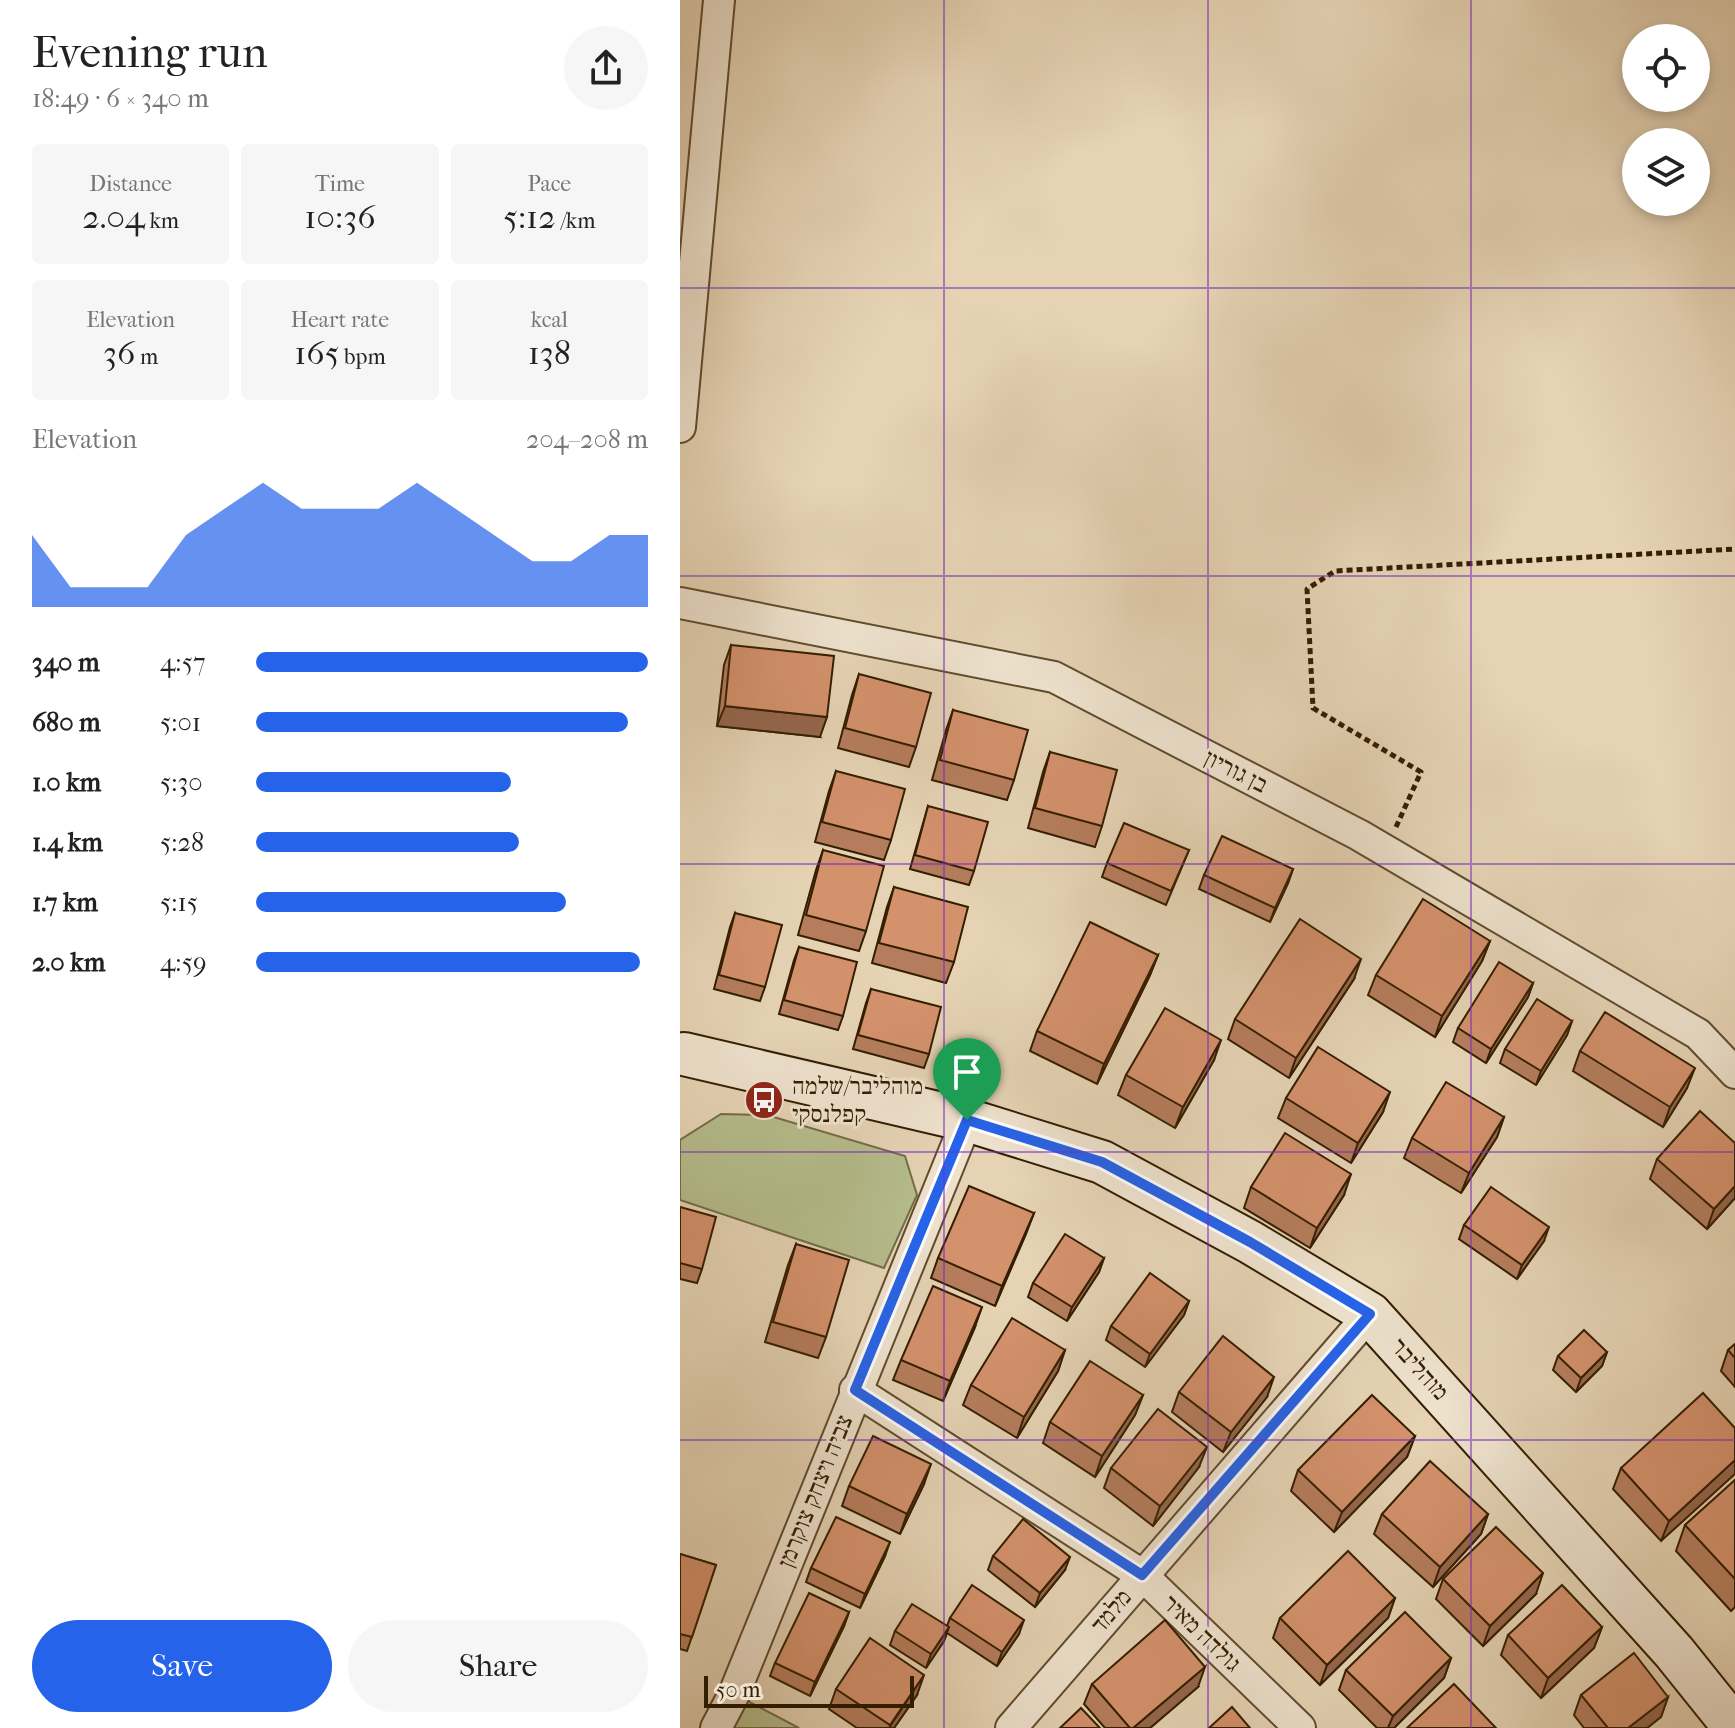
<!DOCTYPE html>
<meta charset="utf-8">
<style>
body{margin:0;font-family:"IM FELL French Canon","Frank Ruhl Libre",serif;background:#f6f6f6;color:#222;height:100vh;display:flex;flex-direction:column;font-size:30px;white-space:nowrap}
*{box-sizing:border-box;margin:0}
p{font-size:26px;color:#767676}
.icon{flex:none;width:44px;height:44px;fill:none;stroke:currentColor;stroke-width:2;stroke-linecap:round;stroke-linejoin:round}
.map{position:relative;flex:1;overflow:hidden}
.drawer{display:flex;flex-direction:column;background:#fff;width:680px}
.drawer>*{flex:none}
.controls{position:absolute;left:942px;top:24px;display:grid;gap:16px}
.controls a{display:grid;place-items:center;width:88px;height:88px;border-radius:50%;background:#fff;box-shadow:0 4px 12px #0003;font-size:40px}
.scale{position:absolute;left:24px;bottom:20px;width:210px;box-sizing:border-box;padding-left:8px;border:4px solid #341e00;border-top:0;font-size:22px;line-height:28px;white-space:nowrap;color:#341e00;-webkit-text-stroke:6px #eee2ce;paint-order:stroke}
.pin{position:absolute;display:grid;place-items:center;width:68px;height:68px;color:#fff;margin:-82px -34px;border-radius:50% 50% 50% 0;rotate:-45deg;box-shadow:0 0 8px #0007}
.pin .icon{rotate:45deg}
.round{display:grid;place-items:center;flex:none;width:84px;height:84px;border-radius:42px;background:#f6f6f6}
.head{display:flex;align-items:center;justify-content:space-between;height:136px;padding:0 32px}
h1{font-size:44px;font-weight:600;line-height:60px}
.figures{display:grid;grid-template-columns:repeat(3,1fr);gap:12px;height:136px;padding:8px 32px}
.figures div{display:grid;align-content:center;border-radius:8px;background:#f6f6f6;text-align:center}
.figures b{font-size:34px;font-weight:600}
.figures small{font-size:22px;font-weight:400}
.figures p{font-size:22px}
.chart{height:224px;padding:16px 32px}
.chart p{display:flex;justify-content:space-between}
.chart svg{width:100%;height:144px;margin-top:8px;fill:#2563eb;opacity:.7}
.cta{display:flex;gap:16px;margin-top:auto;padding:16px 32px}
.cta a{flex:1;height:92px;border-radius:48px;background:#2563eb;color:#fff;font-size:32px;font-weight:600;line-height:92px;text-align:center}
.cta a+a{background:#f6f6f6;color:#222}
ul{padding:0 32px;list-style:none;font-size:26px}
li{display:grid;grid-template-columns:128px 96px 1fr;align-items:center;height:60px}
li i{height:20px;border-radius:10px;background:#2563eb}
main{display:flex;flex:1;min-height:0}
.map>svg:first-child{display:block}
.green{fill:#b5bc8c;stroke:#746d46;stroke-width:2}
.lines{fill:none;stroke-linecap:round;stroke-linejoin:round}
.street-casing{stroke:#604b2d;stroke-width:34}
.secondary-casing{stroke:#341e00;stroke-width:46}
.path{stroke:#341e00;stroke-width:5;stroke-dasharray:6 4;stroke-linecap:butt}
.street{stroke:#eee2ce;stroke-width:30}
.secondary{stroke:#eee2ce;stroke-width:42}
.wall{fill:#b57d5d;stroke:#341e00;stroke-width:2}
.shaded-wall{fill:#94664c;stroke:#341e00;stroke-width:2}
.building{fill:#d3916c;stroke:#341e00;stroke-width:2}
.route-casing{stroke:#fff;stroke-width:16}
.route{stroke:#2563eb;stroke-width:10}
.grid{fill:none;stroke:#7b2cbf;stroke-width:2;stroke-opacity:0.55}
.labels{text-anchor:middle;stroke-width:6;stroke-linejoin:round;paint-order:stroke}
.street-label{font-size:24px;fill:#341e00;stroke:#eee2ce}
.poi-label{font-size:24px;fill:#341e00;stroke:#eee2ce;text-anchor:start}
</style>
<main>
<section class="drawer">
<div class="head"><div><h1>Evening run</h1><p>18:49 · 6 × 340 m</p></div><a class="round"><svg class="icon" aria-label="share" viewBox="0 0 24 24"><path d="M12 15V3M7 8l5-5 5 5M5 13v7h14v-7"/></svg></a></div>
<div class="figures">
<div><p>Distance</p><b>2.04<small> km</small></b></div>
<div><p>Time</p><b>10:36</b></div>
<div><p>Pace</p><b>5:12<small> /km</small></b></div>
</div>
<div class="figures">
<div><p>Elevation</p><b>36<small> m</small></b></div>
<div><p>Heart rate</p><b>165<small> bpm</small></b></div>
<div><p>kcal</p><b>138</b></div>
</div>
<div class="chart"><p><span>Elevation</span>204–208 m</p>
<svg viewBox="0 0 160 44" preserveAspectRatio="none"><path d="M0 44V22L10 38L20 38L30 38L40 22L50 14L60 6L70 14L80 14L90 14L100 6L110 14L120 22L130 30L140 30L150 22L160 22V44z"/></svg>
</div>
<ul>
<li><b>340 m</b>4:57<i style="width:100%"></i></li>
<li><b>680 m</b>5:01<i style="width:95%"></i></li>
<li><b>1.0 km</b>5:30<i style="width:65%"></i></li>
<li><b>1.4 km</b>5:28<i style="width:67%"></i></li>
<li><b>1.7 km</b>5:15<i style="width:79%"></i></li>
<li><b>2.0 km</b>4:59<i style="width:98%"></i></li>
</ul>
<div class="cta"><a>Save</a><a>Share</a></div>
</section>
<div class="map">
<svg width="1055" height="1728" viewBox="0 0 1055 1728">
<rect width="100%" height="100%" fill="#e5d3b4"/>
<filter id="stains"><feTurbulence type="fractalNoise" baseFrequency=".0025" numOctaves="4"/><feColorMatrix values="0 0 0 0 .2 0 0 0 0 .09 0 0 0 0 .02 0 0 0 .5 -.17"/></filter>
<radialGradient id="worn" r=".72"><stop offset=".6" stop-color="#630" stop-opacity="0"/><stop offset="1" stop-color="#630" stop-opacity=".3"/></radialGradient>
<g class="green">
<path d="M41,1114L87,1115L225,1156L237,1195L204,1268L0,1200V1140Z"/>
<path d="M54,1694L119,1728H36Z"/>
</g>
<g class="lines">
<g class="street-casing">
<g id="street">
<path d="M0,427L39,0"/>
<path d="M0,603L374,677L679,835L1018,1034L1055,1073"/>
<path d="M175,1390L462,1575L620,1728"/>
<path d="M36,1728L54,1694L287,1120"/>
<path d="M331,1728L690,1314"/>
</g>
</g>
<g class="secondary-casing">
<path id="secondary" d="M4,1054L287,1120L422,1162L570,1242L690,1314L994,1652L1055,1728"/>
</g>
<path class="path" d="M716,827L741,772L633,708L627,589L655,571L1055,549"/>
<use href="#street" class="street"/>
<use href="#secondary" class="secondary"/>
</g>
<g class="wall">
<path d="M51,645L140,737L37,726L44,665Z"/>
<path d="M179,674L236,747L229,767L158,748L172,695Z"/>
<path d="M273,710L334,780L327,800L252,780L266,730Z"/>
<path d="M370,752L422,826L415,847L348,828L363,772Z"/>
<path d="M156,771L211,840L204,860L135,842L149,791Z"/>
<path d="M248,806L294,871L289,885L230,869Z"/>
<path d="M143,850L186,931L179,951L118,935L136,870Z"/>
<path d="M509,850L486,905L422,877L427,863Z"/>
<path d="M613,869L608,883L590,922L519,889L524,875Z"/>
<path d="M214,887L274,962L266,983L192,963L207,907Z"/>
<path d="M55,913L85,987L80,1001L34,989L50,927Z"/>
<path d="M810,941L802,961L755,1037L688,995L696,975Z"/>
<path d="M119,947L163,1016L158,1030L99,1014L114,960Z"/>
<path d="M478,955L470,975L417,1084L350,1051L357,1031Z"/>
<path d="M674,979L609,1078L548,1039L555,1019Z"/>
<path d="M853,983L848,997L806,1063L773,1042L778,1028Z"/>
<path d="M191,989L249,1054L244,1068L173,1049L186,1003Z"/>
<path d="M892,1021L887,1035L856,1085L820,1063L825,1049Z"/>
<path d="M900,1051L1007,1088L983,1127L893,1071Z"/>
<path d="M534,1060L495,1128L438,1095L446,1075Z"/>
<path d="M606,1098L703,1112L671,1163L598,1118Z"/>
<path d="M824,1117L817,1137L781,1193L724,1158L732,1138Z"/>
<path d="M1055,1143V1198L1027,1229L970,1179L977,1159Z"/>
<path d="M571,1187L664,1195L630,1248L564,1208Z"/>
<path d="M0,1207L22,1269L17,1283L0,1279Z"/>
<path d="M354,1213L315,1306L251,1278L258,1258Z"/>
<path d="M784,1225L864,1241L837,1279L779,1239Z"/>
<path d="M116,1244L146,1337L138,1358L85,1342L108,1265Z"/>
<path d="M424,1258L419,1272L387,1321L348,1297L353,1283Z"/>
<path d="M509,1301L504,1315L465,1367L426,1340L431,1326Z"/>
<path d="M295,1327L263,1401L213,1380L221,1360Z"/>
<path d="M1055,1344V1387L1041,1371L1048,1350Z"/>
<path d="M385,1350L378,1371L337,1438L283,1405L291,1385Z"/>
<path d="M927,1352L922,1366L896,1392L873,1370L878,1356Z"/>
<path d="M499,1392L587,1397L543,1452L492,1412Z"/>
<path d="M463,1395L455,1415L415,1477L363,1443L370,1422Z"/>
<path d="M1055,1428L981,1541L933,1489L941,1468Z"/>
<path d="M735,1436L727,1457L654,1532L611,1491L618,1470Z"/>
<path d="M519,1467L473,1526L424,1488L431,1468Z"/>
<path d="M1055,1480V1607L1051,1611L996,1551L1005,1525Z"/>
<path d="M244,1484L220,1534L162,1506L169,1486Z"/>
<path d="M702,1514H808L801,1534L753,1587L694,1534Z"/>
<path d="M0,1554L36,1565L7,1651L0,1649Z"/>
<path d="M205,1556L180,1608L126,1582L131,1568Z"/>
<path d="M313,1556L385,1570L355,1607L308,1570Z"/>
<path d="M763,1579L856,1594L803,1646L756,1599Z"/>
<path d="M715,1598L708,1618L640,1685L593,1638L600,1618Z"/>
<path d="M169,1612L164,1626L130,1696L90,1676L95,1663Z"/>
<path d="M270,1618L339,1634L317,1666L267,1633L264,1641L246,1668L210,1645L215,1631L267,1626Z"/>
<path d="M922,1627L914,1648L861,1698L821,1655L828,1635Z"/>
<path d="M771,1658L764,1678L714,1728H697L659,1690L666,1670Z"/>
<path d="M412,1684L518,1687L470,1728H425L404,1704Z"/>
<path d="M156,1689L237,1695L214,1728H177L149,1709Z"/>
<path d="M901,1695L988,1697L981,1717L967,1728H904L894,1715Z"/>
</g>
<g class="shaded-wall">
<path d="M45,706L147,717L140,737L37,726Z"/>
<path d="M613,869L608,883L590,922L595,908Z"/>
<path d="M810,941L802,961L755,1037L762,1016Z"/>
<path d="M478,955L470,975L417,1084L424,1064Z"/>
<path d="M681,959L674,979L609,1078L616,1058Z"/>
<path d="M853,983L848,997L806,1063L811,1049Z"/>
<path d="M892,1021L887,1035L856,1085L861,1071Z"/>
<path d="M541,1040L534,1060L495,1128L503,1107Z"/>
<path d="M1015,1068L1007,1088L983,1127L990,1107Z"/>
<path d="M710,1092L703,1112L671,1163L678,1143Z"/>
<path d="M824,1117L817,1137L781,1193L789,1173Z"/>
<path d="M671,1174L664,1195L630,1248L637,1228Z"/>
<path d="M1055,1186V1198L1027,1229L1034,1209Z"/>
<path d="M354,1213L346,1234L315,1306L322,1286Z"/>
<path d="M869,1227L864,1241L837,1279L842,1265Z"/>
<path d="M424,1258L419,1272L387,1321L392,1307Z"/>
<path d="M509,1301L504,1315L465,1367L470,1354Z"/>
<path d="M302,1307L295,1327L263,1401L270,1381Z"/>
<path d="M385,1350L378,1371L337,1438L344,1417Z"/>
<path d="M927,1352L922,1366L896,1392L901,1378Z"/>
<path d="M594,1377L587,1397L543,1452L551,1432Z"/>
<path d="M463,1395L455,1415L415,1477L422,1456Z"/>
<path d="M735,1436L727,1457L654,1532L662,1512Z"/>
<path d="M527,1447L519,1467L473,1526L480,1506Z"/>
<path d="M1055,1460V1474L981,1541L989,1521Z"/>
<path d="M251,1464L244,1484L220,1534L227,1514Z"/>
<path d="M808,1514L801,1534L753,1587L760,1567Z"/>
<path d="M210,1542L205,1556L180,1608L185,1594Z"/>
<path d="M390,1557L385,1570L355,1607L360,1593Z"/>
<path d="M863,1573L856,1594L803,1646L810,1626Z"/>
<path d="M715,1598L708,1618L640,1685L647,1665Z"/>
<path d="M169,1612L164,1626L130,1696L135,1682Z"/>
<path d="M344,1620L339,1634L317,1666L322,1652Z"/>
<path d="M269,1627L264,1641L246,1668L251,1654Z"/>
<path d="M922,1627L914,1648L861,1698L868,1678Z"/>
<path d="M771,1658L764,1678L714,1728H708L713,1716Z"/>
<path d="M525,1667L518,1687L470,1728H453Z"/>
<path d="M244,1675L237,1695L214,1728H209Z"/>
<path d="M988,1697L981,1717L967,1728H948Z"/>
</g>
<g class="building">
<path d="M51,645L154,656L147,717L45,706Z"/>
<path d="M179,674L251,693L236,747L165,728Z"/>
<path d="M273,710L348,730L334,780L260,760Z"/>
<path d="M370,752L437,770L422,826L355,808Z"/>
<path d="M156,771L225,789L211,840L142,822Z"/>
<path d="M248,806L308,822L294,871L235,855Z"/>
<path d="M444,823L509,850L491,891L427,863Z"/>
<path d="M542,836L613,869L595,908L524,875Z"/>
<path d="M143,850L204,866L186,931L126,915Z"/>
<path d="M214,887L288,907L274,962L199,943Z"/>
<path d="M743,899L810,941L762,1016L696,975Z"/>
<path d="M55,913L102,925L85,987L39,975Z"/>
<path d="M620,919L681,959L616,1058L555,1019Z"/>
<path d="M410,922L478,955L424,1064L357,1031Z"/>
<path d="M119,947L177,962L163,1016L104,1000Z"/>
<path d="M819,962L853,983L811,1049L778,1028Z"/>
<path d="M191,989L261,1007L249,1054L178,1035Z"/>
<path d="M857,999L892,1021L861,1071L825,1049Z"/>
<path d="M485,1008L541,1040L503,1107L446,1075Z"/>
<path d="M925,1012L1015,1068L990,1107L900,1051Z"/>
<path d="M638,1047L710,1092L678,1143L606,1098Z"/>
<path d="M766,1082L824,1117L789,1173L732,1138Z"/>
<path d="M1020,1111L1055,1143V1186L1034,1209L977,1159Z"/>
<path d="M605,1133L671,1174L637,1228L571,1187Z"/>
<path d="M289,1186L354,1213L322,1286L258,1258Z"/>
<path d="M811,1187L869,1227L842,1265L784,1225Z"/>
<path d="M0,1207L36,1217L22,1269L0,1263Z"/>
<path d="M385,1234L424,1258L392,1307L353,1283Z"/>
<path d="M116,1244L169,1260L146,1337L93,1322Z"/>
<path d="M470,1273L509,1301L470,1354L431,1326Z"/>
<path d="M253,1286L302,1307L270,1381L221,1360Z"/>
<path d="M332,1318L385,1350L344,1417L291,1385Z"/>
<path d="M904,1330L927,1352L901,1378L878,1356Z"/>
<path d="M543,1336L594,1377L551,1432L499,1392Z"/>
<path d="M1055,1344V1358L1048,1350Z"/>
<path d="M410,1361L463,1395L422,1456L370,1422Z"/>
<path d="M1023,1393L1055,1428V1460L989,1521L941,1468Z"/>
<path d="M692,1395L735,1436L662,1512L618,1470Z"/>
<path d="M478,1409L527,1447L480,1506L431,1468Z"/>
<path d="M193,1436L251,1464L227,1514L169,1486Z"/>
<path d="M750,1461L808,1514L760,1567L702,1514Z"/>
<path d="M1055,1480V1579L1005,1525Z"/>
<path d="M156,1517L210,1542L185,1594L131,1568Z"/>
<path d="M343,1519L390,1557L360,1593L313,1556Z"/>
<path d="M816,1527L863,1573L810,1626L763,1579Z"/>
<path d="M668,1551L715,1598L647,1665L600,1618Z"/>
<path d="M0,1554L36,1565L12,1637L0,1634Z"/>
<path d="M292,1585L344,1620L322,1652L270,1618Z"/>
<path d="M882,1585L922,1627L868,1678L828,1635Z"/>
<path d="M129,1593L169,1612L135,1682L95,1663Z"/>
<path d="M232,1604L269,1627L251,1654L215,1631Z"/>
<path d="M725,1612L771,1658L713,1716L666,1670Z"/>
<path d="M485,1620L525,1667L453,1728H450L412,1684Z"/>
<path d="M190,1638L244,1675L210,1725L156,1689Z"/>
<path d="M954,1653L988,1697L948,1728H928L901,1695Z"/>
<path d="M774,1684L816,1728H727Z"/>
<path d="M552,1707L570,1728H529Z"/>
<path d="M401,1708L420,1728H380Z"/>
</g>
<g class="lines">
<g class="route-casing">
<path id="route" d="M287,1120L422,1162L570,1242L690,1314L462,1575L175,1390Z"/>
</g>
<use href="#route" class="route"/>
</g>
<path class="grid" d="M264,0V1728M528,0V1728M791,0V1728M0,288H1055M0,576H1055M0,864H1055M0,1152H1055M0,1440H1055"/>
<defs>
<g id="bus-disc" transform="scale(2)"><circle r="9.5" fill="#8f2418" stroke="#eee2ce"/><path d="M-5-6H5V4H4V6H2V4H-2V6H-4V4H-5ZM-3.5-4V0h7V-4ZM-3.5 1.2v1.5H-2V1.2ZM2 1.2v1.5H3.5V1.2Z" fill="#fff"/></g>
</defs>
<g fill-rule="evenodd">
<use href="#bus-disc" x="84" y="1100"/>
</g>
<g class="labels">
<g class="street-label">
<text transform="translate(556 771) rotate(27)" y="8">בן גוריון</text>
<text transform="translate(740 1369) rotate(48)" y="8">מוהליבר</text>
<text transform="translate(135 1491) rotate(-68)" y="8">צביה ויצחק צוקרמן</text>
<text transform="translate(431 1611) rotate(-50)" y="8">מלמד</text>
<text transform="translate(522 1633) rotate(44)" y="8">גולדה מאיר</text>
</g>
<g class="poi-label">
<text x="112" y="1094">מוהליבר/שלמה<tspan x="112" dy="28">קפלנסקי</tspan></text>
</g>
</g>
<rect width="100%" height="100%" filter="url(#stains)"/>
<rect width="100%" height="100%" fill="url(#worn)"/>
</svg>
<div class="controls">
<a><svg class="icon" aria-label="locate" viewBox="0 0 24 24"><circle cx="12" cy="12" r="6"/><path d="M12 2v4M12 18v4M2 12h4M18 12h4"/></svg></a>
<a><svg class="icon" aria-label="layers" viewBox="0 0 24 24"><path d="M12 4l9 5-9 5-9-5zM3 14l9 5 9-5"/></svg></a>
</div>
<div class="scale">50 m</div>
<div class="pin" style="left:287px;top:1120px;background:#1e9e55"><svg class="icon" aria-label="arrive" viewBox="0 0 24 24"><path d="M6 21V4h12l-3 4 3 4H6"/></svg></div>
</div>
</main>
